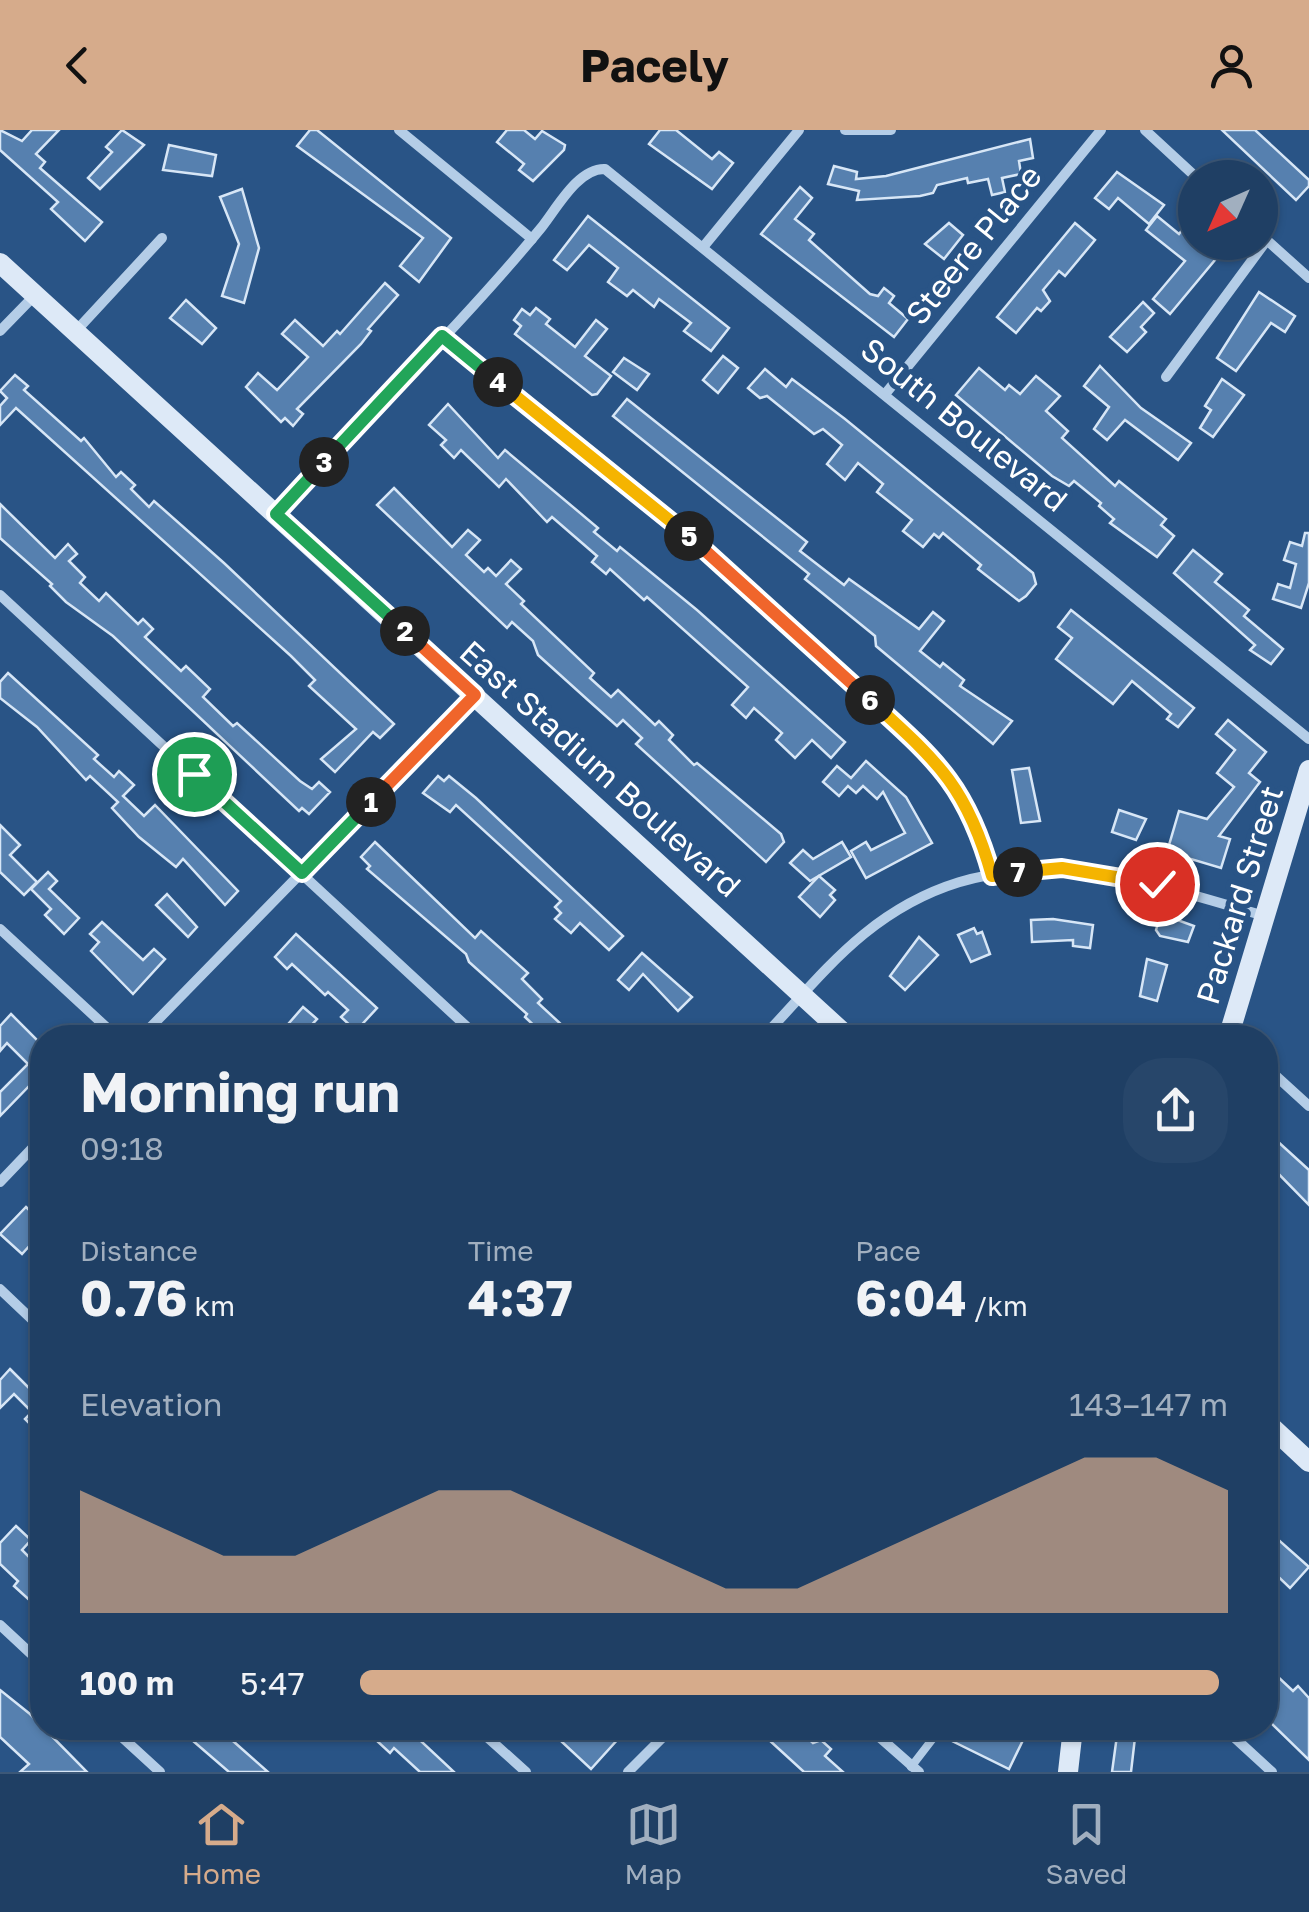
<!DOCTYPE html>
<meta charset="utf-8">
<style>
body{margin:0;font-family:"Golos Text",sans-serif;background:#27466a;color:#f1f3f6;height:100vh;display:flex;flex-direction:column;font-size:38px;white-space:nowrap}
*{box-sizing:border-box;margin:0}
p{font-size:32px;color:#a1afbf}
.icon{flex:none;width:55px;height:55px;fill:none;stroke:currentColor;stroke-width:2;stroke-linecap:round;stroke-linejoin:round}
.map{position:relative;flex:1;overflow:hidden}
.side{position:absolute;left:30px;top:895px;width:1248px;height:715px;display:flex;flex-direction:column;background:#1f3f64;border-radius:40px;box-shadow:0 2px 8px #0004,0 0 0 2px #3c5878}
.side>*{flex:none}
.needle{width:65px;rotate:225deg}
.tools{position:absolute;left:1178px;top:30px;display:grid;gap:20px}
.tools a{display:grid;place-items:center;width:100px;height:100px;border-radius:50%;background:#1f3f64;box-shadow:0 2px 8px #0004,0 0 0 2px #3c5878;font-size:50px}
.pin{position:absolute;display:grid;place-items:center;width:85px;height:85px;color:#fff;margin:-42px;border:5px solid #fff;border-radius:50%;box-shadow:0 2px 10px #0007}
.km{position:absolute;width:50px;height:50px;margin:-25px;border-radius:50%;background:#222;color:#fff;font-size:28px;line-height:50px;text-align:center}
.round{display:grid;place-items:center;flex:none;width:105px;height:105px;border-radius:40px;background:#27466a}
.overview{display:flex;align-items:center;justify-content:space-between;height:170px;padding:0 50px}
h1{font-size:55px;font-weight:700;line-height:75px}
.stats{display:grid;grid-template-columns:repeat(3,1fr);gap:15px;height:170px;padding:10px 50px}
.stats div{display:grid;align-content:center}
.stats b{font-size:50px;font-weight:700}
.stats small{font-size:28px;font-weight:400}
.stats p{font-size:28px}
.chart{height:280px;padding:20px 50px}
.chart p{display:flex;justify-content:space-between}
.chart svg{width:100%;height:180px;margin-top:10px;fill:#d6ab8b;opacity:.7}
ul{padding:0 50px;list-style:none;font-size:32px}
li{display:grid;grid-template-columns:160px 120px 1fr;align-items:center;height:75px}
li i{height:25px;border-radius:12px;background:#d6ab8b}
header{display:flex;justify-content:space-between;align-items:center;height:130px;padding:0 50px;background:#d6ab8b;color:#111;font-size:45px;font-weight:700}
.menu{display:flex;justify-content:space-around;align-items:center;height:140px;border-top:2px solid #3c5878;background:#1f3f64;font-size:28px;color:#a1afbf}
.menu a{display:grid;justify-items:center;gap:5px}
.menu .on{color:#d6ab8b}
.map>svg:first-child{display:block}
.building{fill:#5680af;stroke:#d7e6f6;stroke-width:2.5}
.lines{fill:none;stroke-linecap:round;stroke-linejoin:round}
.service{stroke:#b4cde7;stroke-width:8}
.minor{stroke:#b4cde7;stroke-width:10}
.secondary{stroke:#dde9f7;stroke-width:20}
.split-1-casing{stroke:#fff;stroke-width:20}
.split-2-casing{stroke:#fff;stroke-width:20}
.split-3-casing{stroke:#fff;stroke-width:20}
.split-4-casing{stroke:#fff;stroke-width:20}
.split-5-casing{stroke:#fff;stroke-width:20}
.split-6-casing{stroke:#fff;stroke-width:20}
.split-7-casing{stroke:#fff;stroke-width:20}
.split-8-casing{stroke:#fff;stroke-width:20}
.split-1{stroke:#22a559;stroke-width:12}
.split-2{stroke:#f0652b;stroke-width:12}
.split-3{stroke:#22a559;stroke-width:12}
.split-4{stroke:#22a559;stroke-width:12}
.split-5{stroke:#f5b400;stroke-width:12}
.split-6{stroke:#f0652b;stroke-width:12}
.split-7{stroke:#f5b400;stroke-width:12}
.split-8{stroke:#f5b400;stroke-width:12}
.labels{text-anchor:middle;stroke-width:10;stroke-linejoin:round;paint-order:stroke}
.street-label{font-size:32px;fill:#fff;stroke:#295486}
</style>
<header><svg class="icon" aria-label="back" viewBox="0 0 24 24"><path d="M15 5l-7 7 7 7"/></svg>Pacely<svg class="icon" aria-label="person" viewBox="0 0 24 24"><circle cx="12" cy="8" r="4"/><path d="M4 21q1-7 8-7t8 7"/></svg></header>
<div class="map">
<svg width="1309" height="1642" viewBox="0 0 1309 1642">
<rect width="100%" height="100%" fill="#295486"/>
<g class="building">
<path d="M0,0L22,11L32,0H59L36,24L45,32L40,38L102,92L85,111L51,79L58,72L0,20Z"/>
<path d="M122,0L144,15L100,59L88,48L112,22L106,17Z"/>
<path d="M310,0H317L451,108L419,152L400,136L423,108L297,16Z"/>
<path d="M507,0H524L535,9L542,1L565,15L564,20L533,51L519,40L524,34L497,12Z"/>
<path d="M660,0H676L712,29L719,22L733,33L712,59L649,14Z"/>
<path d="M1222,0H1255L1309,50V56L1296,70Z"/>
<path d="M1030,9L1033,28L1019,31L1021,44L1002,48L1005,62L992,65L988,49L968,53L967,48L937,55L933,63L920,66L857,70L859,61L828,54L834,36L857,42L856,49L886,46Z"/>
<path d="M169,15L216,25L212,46L163,40Z"/>
<path d="M1117,42L1164,75L1149,94L1118,68L1109,79L1095,68Z"/>
<path d="M800,57L812,68L795,89L814,104L809,110L870,164L878,166L884,158L894,166L889,173L908,189L894,207L761,104Z"/>
<path d="M242,59L259,118L244,173L222,166L239,114L220,67Z"/>
<path d="M588,86L729,198L711,221L684,201L691,193L659,169L654,177L633,160L627,166L608,152L618,138L589,115L567,140L554,130Z"/>
<path d="M1157,86L1179,104L1187,94L1195,101V112H1207L1220,124L1170,184L1153,169L1185,131L1146,100Z"/>
<path d="M949,93L963,105L944,129L925,114Z"/>
<path d="M1075,93L1095,110L1065,146L1059,141L1043,160L1050,171L1041,181L1037,178L1016,203L997,187Z"/>
<path d="M385,153L398,165L368,199L371,201L361,214L297,279L303,284L293,296L285,288L281,292L246,257L258,243L277,260L308,227L282,204L295,190L323,216L337,201L340,204Z"/>
<path d="M1259,162L1295,186L1285,202L1271,193L1236,241L1217,228Z"/>
<path d="M186,170L216,198L202,214L170,188Z"/>
<path d="M1143,172L1154,183L1141,197L1146,202L1127,222L1110,207Z"/>
<path d="M536,178L550,189L546,194L575,217L596,190L607,199L585,226L611,246L597,264L592,265L515,204L521,196L514,190L522,179L530,185Z"/>
<path d="M723,226L738,238L718,263L703,250Z"/>
<path d="M624,228L649,244L637,260L613,242Z"/>
<path d="M1100,236L1141,278L1191,313L1178,330L1125,290L1107,310L1094,299L1109,277L1084,256Z"/>
<path d="M979,238L1005,260L1009,255L1020,264L1036,246L1060,266L1046,281L1068,301L1062,308L1115,356L1119,351L1166,389L1161,395L1174,406L1157,427L1110,393L1114,389L1099,376L1101,373L1074,351L1069,356L1052,346L956,265Z"/>
<path d="M765,239L786,257L792,249L845,289L1033,443L1036,454L1026,466L1019,471L978,439L981,435L943,403L939,408L934,404L923,417L903,401L912,390L877,362L883,354L858,333L845,350L827,334L842,315L823,299L814,304L767,266L760,268L748,258Z"/>
<path d="M15,245L28,256L24,260L81,311L84,308L116,347L121,342L135,355L131,359L149,377L154,371L224,433L394,594L380,608L373,602L335,642L321,629L356,599L309,556L315,550L291,526L16,278L0,295V276L7,268L0,261Z"/>
<path d="M1222,249L1244,265L1213,307L1200,298L1211,280L1205,276Z"/>
<path d="M627,269L807,412L800,421L844,455L849,449L919,499L933,482L944,491L920,521L940,537L943,533L964,550L960,556L1012,591L993,614L876,516L875,506L805,449L809,444L613,286Z"/>
<path d="M448,274L498,328L505,320L598,398L594,402L617,421L620,417L697,480L845,612L831,628L812,610L795,628L776,610L782,603L754,578L746,588L732,575L748,557L647,467L644,470L610,439L606,444L592,432L597,426L552,387L547,392L506,349L499,357L461,320L454,328L441,315L446,310L429,295Z"/>
<path d="M394,358L452,417L468,400L480,410L466,425L484,442L488,438L496,446L511,430L521,439L506,454L524,471L521,474L594,543L590,548L611,567L618,560L655,595L659,591L673,605L669,610L694,635L697,633L781,704L784,712L766,732L636,614L642,608L623,590L617,596L589,571L538,525L533,511L512,492L507,498L377,375Z"/>
<path d="M0,374L55,428L68,414L77,424L69,431L85,447L80,453L99,471L106,463L138,494L143,489L153,499L145,507L181,541L186,536L210,559L203,567L233,596L237,593L300,651L312,659L319,652L330,662L309,684L302,678L299,681L113,506L66,472L50,456L52,454L0,408Z"/>
<path d="M1305,403H1309V453L1301,478L1273,469L1278,454L1290,458L1296,434L1284,430L1290,412L1302,416Z"/>
<path d="M1193,420L1222,444L1215,452L1249,480L1244,486L1283,519L1271,534L1250,520L1255,515L1174,443Z"/>
<path d="M1071,480L1194,578L1178,597L1167,589L1171,584L1132,551L1113,574L1056,529L1072,508L1058,497Z"/>
<path d="M8,543L98,625L94,629L114,647L119,641L134,655L123,666L144,686L155,675L238,761L225,775L183,729L176,737L139,707L112,678L118,672L90,646L86,650L37,597L0,568V552Z"/>
<path d="M1228,590L1266,622L1249,643L1260,652L1219,706L1230,709L1221,738L1167,722L1179,681L1207,689L1234,657L1217,643L1235,620L1216,604Z"/>
<path d="M866,631L906,667L932,713L866,748L851,721L866,712L871,720L905,703L883,662L877,669L863,656L856,663L848,656L839,666L823,652L837,636L851,648Z"/>
<path d="M1029,638L1040,691L1021,693L1012,640Z"/>
<path d="M438,646L444,651L449,646L476,668L623,806L609,820L580,793L571,803L555,789L561,783L555,777L561,771L456,675L450,682L423,663Z"/>
<path d="M1119,680L1146,689L1136,710L1112,702Z"/>
<path d="M0,695L20,715L10,725L37,752L24,765L0,742Z"/>
<path d="M375,712L475,808L481,801L528,843L522,849L542,869L538,873L576,908H547L525,887L527,884L469,832L466,824L367,739L370,736L361,727Z"/>
<path d="M842,712L851,727L810,751L790,733L803,720L813,729Z"/>
<path d="M48,742L57,751L49,759L79,788L64,804L45,785L51,779L31,759Z"/>
<path d="M819,746L835,760L830,765L835,770L820,787L799,767Z"/>
<path d="M167,764L197,797L188,807L156,775Z"/>
<path d="M1161,784L1194,796L1188,812L1160,806L1156,800Z"/>
<path d="M1053,789L1093,795L1090,818L1073,816V810L1032,812L1031,790Z"/>
<path d="M102,792L143,830L154,819L165,829L133,864L91,821L99,812L90,804Z"/>
<path d="M974,798L977,804L982,802L990,824L971,832L958,805Z"/>
<path d="M296,804L377,878L356,901L341,887L348,880L328,862L325,865L292,834L287,839L275,827Z"/>
<path d="M919,807L938,825L905,860L890,846Z"/>
<path d="M642,823L692,867L678,881L643,844L629,860L618,850Z"/>
<path d="M1147,829L1167,835L1157,871L1140,866Z"/>
<path d="M303,877L317,889L304,903L300,900L293,908H276Z"/>
<path d="M11,884L42,915V959L34,951L0,986V962L28,934L7,913L0,921V896Z"/>
<path d="M1265,1000L1309,1040V1075L1265,1030Z"/>
<path d="M26,1077L42,1092V1102L22,1124L0,1104Z"/>
<path d="M10,1239L42,1271V1306L25,1289L32,1282L14,1264L0,1278V1250Z"/>
<path d="M16,1396L31,1410L22,1420L42,1440V1469L36,1476L14,1456L18,1451L0,1434V1413Z"/>
<path d="M1265,1398L1309,1437L1290,1458L1265,1434Z"/>
<path d="M1265,1543L1272,1549L1276,1545L1293,1561L1298,1556L1309,1568V1630L1265,1587Z"/>
<path d="M0,1560L30,1584L87,1642H20L29,1634L0,1607Z"/>
<path d="M178,1598H230L238,1605L233,1611L268,1642H229Z"/>
<path d="M390,1598H407L454,1642H420L394,1618L390,1623L377,1611Z"/>
<path d="M547,1598H628L591,1639Z"/>
<path d="M756,1598H797L813,1613L821,1610L831,1619L825,1626L843,1642H804Z"/>
<path d="M954,1598H1012L1026,1604L1009,1639L948,1609Z"/>
<path d="M1118,1598L1136,1599L1131,1642H1112Z"/>
</g>
<g class="lines">
<g class="service">
<path d="M1265,1187L1275,1197L1273,1228L1265,1244"/>
<path d="M1038,1598L1072,1606"/>
<path d="M911,1637L941,1598"/>
</g>
<g class="minor">
<path d="M399,0L532,109"/>
<path d="M845,0H891"/>
<path d="M1145,0L1197,48"/>
<path d="M1260,104L1309,148"/>
<path d="M704,116L799,0"/>
<path d="M0,201L35,165"/>
<path d="M75,202L162,108"/>
<path d="M442,206L707,421L928,623L967,673L992,746"/>
<path d="M1166,247L1267,110"/>
<path d="M886,263L1101,0"/>
<path d="M275,384C363,289 459,198 541,98C557,78 578,38 605,39L1309,609"/>
<path d="M0,465L479,908"/>
<path d="M0,799L118,908"/>
<path d="M140,908L475,565"/>
<path d="M762,908C796,873 826,835 864,804C991,701 1125,744 1264,786"/>
<path d="M1265,936L1309,976"/>
<path d="M0,1052L42,1008"/>
<path d="M0,1159L42,1199"/>
<path d="M0,1495L42,1534"/>
<path d="M112,1598L160,1642"/>
<path d="M477,1598L526,1642"/>
<path d="M869,1598L919,1642"/>
<path d="M1224,1598L1272,1642"/>
<path d="M628,1642L672,1598"/>
</g>
<g class="secondary">
<path d="M0,133L849,908"/>
<path d="M1228,908L1309,640"/>
<path d="M1265,1291L1309,1332"/>
<path d="M1068,1642L1073,1598"/>
</g>
</g>
<g class="lines">
<g class="split-1-casing">
<path id="split-1" d="M194,644L302,743L371,672"/>
</g>
<g class="split-2-casing">
<path id="split-2" d="M371,672L475,565L405,501"/>
</g>
<g class="split-3-casing">
<path id="split-3" d="M324,332L276,384L405,501"/>
</g>
<g class="split-4-casing">
<path id="split-4" d="M324,332L442,206L498,252"/>
</g>
<g class="split-5-casing">
<path id="split-5" d="M498,252L689,406"/>
</g>
<g class="split-6-casing">
<path id="split-6" d="M689,406L870,570"/>
</g>
<g class="split-7-casing">
<path id="split-7" d="M870,570C937,631 967,656 992,746L1018,742"/>
</g>
<g class="split-8-casing">
<path id="split-8" d="M1018,742L1062,738L1157,754"/>
</g>
<use href="#split-1" class="split-1"/>
<use href="#split-2" class="split-2"/>
<use href="#split-3" class="split-3"/>
<use href="#split-4" class="split-4"/>
<use href="#split-5" class="split-5"/>
<use href="#split-6" class="split-6"/>
<use href="#split-7" class="split-7"/>
<use href="#split-8" class="split-8"/>
</g>
<g class="labels">
<g class="street-label">
<text transform="translate(974 115) rotate(-51)" y="11">Steere Place</text>
<text transform="translate(964 295) rotate(39)" y="11">South Boulevard</text>
<text transform="translate(600 639) rotate(42)" y="11">East Stadium Boulevard</text>
<text transform="translate(1240 765) rotate(-73)" y="11">Packard Street</text>
</g>
</g>
</svg>
<div class="tools">
<a><svg class="needle" viewBox="-14 -14 28 28"><path d="M0-13l5 13h-10z" fill="#e53935"/><path d="M0 13l5-13h-10z" fill="#a1afbf"/></svg></a>
</div>
<div class="pin" style="left:194px;top:644px;background:#1e9e55"><svg class="icon" aria-label="arrive" viewBox="0 0 24 24"><path d="M6 21V4h12l-3 4 3 4H6"/></svg></div>
<div class="pin" style="left:1157px;top:754px;background:#d93025"><svg class="icon" aria-label="check" viewBox="0 0 24 24"><path d="M5 12l5 5 9-10"/></svg></div>
<b class="km" style="left:371px;top:672px">1</b>
<b class="km" style="left:405px;top:501px">2</b>
<b class="km" style="left:324px;top:332px">3</b>
<b class="km" style="left:498px;top:252px">4</b>
<b class="km" style="left:689px;top:406px">5</b>
<b class="km" style="left:870px;top:570px">6</b>
<b class="km" style="left:1018px;top:742px">7</b>
<section class="side">
<div class="overview"><div><h1>Morning run</h1><p>09:18</p></div><a class="round"><svg class="icon" aria-label="share" viewBox="0 0 24 24"><path d="M12 15V3M7 8l5-5 5 5M5 13v7h14v-7"/></svg></a></div>
<div class="stats">
<div><p>Distance</p><b>0.76<small> km</small></b></div>
<div><p>Time</p><b>4:37</b></div>
<div><p>Pace</p><b>6:04<small> /km</small></b></div>
</div>
<div class="chart"><p><span>Elevation</span>143–147 m</p>
<svg viewBox="0 0 160 44" preserveAspectRatio="none"><path d="M0 44V14L10 22L20 30L30 30L40 22L50 14L60 14L70 22L80 30L90 38L100 38L110 30L120 22L130 14L140 6L150 6L160 14V44z"/></svg>
</div>
<ul>
<li><b>100 m</b>5:47<i style="width:99%"></i></li>
</ul>
</section>
</div>
<nav class="menu">
<a class="on"><svg class="icon" aria-label="home" viewBox="0 0 24 24"><path d="M3 11l9-7 9 7M6 9v11h12V9"/></svg>Home</a>
<a><svg class="icon" aria-label="map" viewBox="0 0 24 24"><path d="M3 6l6-2 6 2 6-2v14l-6 2-6-2-6 2zM9 4v14M15 6v14"/></svg>Map</a>
<a><svg class="icon" aria-label="saved" viewBox="0 0 24 24"><path d="M7 4h10v16l-5-4-5 4z"/></svg>Saved</a>
</nav>
